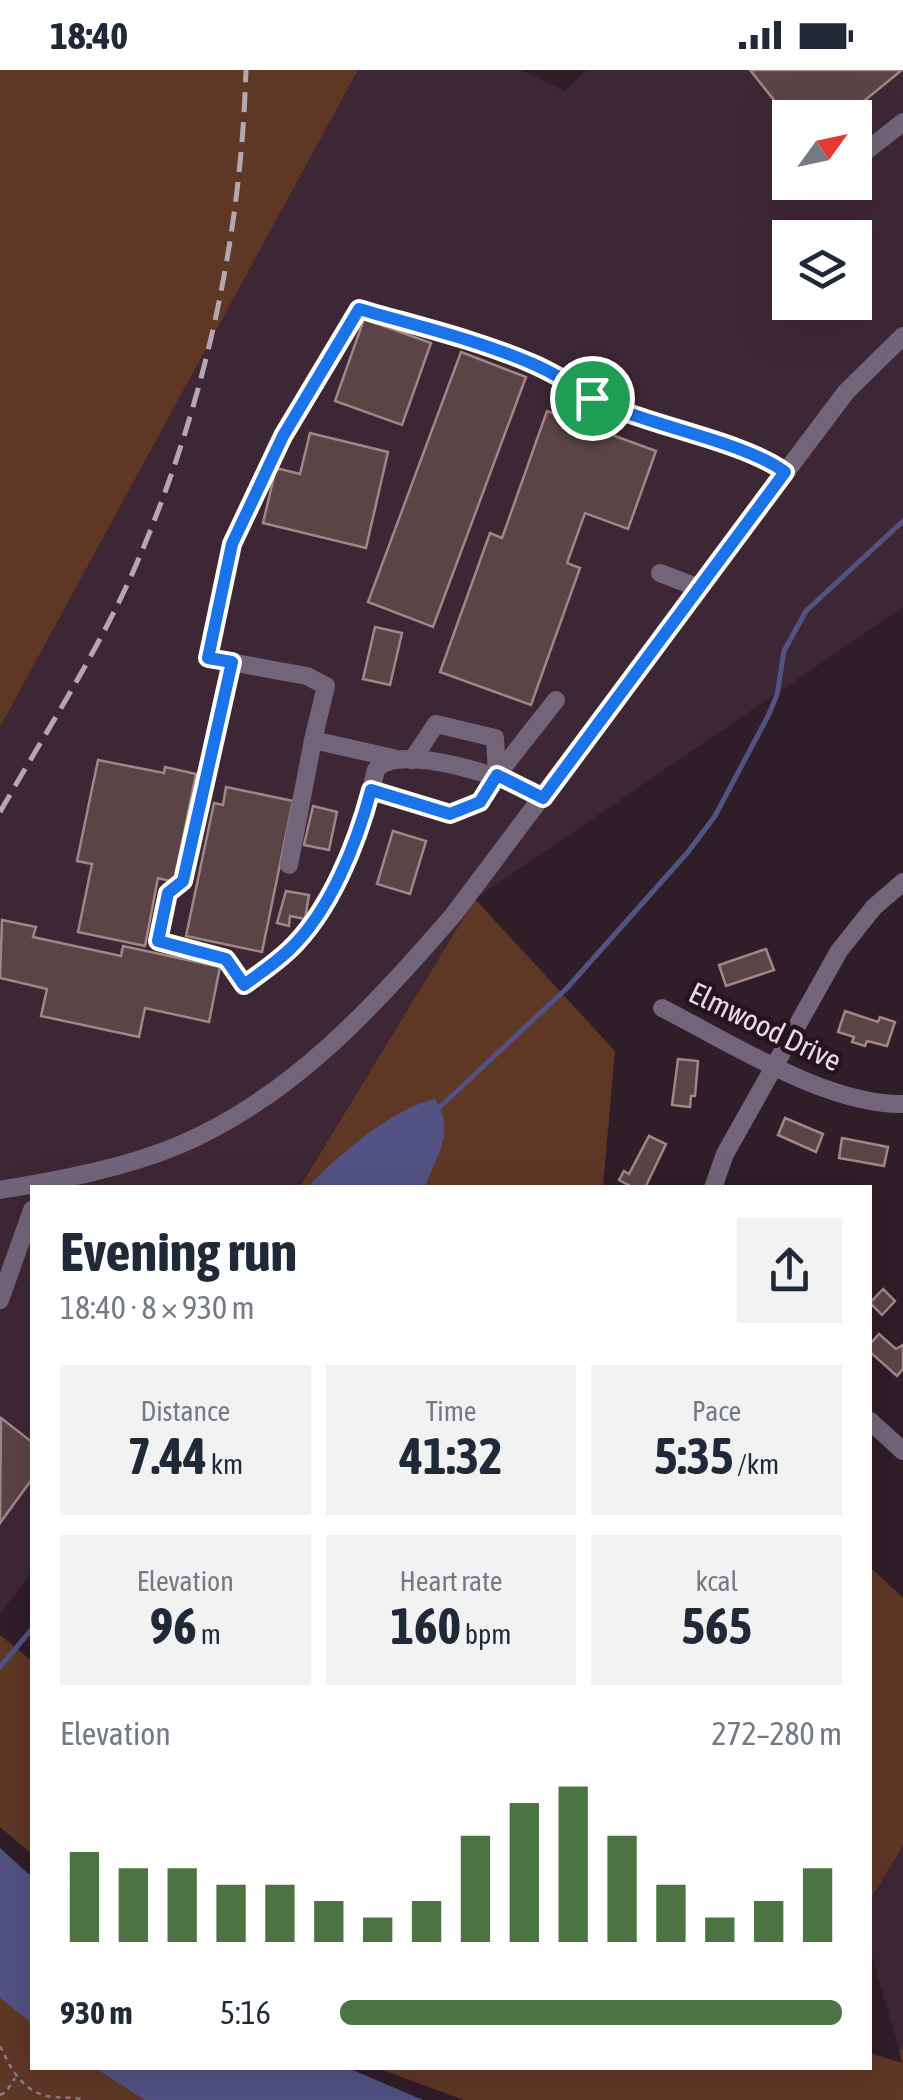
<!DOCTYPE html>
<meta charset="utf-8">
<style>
body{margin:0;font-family:"Asap Condensed",sans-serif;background:#f2f2f3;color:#1f2937;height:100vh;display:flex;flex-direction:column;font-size:38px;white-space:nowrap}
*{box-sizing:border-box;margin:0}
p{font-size:32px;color:#747a83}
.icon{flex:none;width:55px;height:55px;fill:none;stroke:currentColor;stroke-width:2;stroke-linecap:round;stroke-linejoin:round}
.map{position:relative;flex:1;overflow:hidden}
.side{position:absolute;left:30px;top:1115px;width:842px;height:885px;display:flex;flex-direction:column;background:#fff;border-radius:0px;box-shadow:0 10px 40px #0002}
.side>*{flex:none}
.needle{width:65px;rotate:57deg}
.fabs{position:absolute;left:772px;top:30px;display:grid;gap:20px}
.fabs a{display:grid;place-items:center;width:100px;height:100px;border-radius:0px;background:#fff;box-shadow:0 10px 40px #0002;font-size:50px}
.pin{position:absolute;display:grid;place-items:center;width:85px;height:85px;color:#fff;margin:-42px;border:5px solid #fff;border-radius:50%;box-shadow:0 2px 10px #0007}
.round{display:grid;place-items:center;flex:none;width:105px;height:105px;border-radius:0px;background:#f2f2f3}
.overview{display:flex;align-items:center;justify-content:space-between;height:170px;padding:0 30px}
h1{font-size:55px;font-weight:700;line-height:75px}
.figures{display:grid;grid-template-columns:repeat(3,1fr);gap:15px;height:170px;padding:10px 30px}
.figures div{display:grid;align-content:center;border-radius:0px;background:#f2f2f3;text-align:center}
.figures b{font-size:50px;font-weight:700}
.figures small{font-size:28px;font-weight:400}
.figures p{font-size:28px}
.chart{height:280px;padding:20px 30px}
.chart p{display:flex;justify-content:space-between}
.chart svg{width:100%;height:180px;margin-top:10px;stroke:#4c7442;stroke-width:6}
ul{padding:0 30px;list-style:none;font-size:32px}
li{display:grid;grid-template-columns:160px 120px 1fr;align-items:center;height:75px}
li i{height:25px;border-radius:12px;background:#4c7442}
.status{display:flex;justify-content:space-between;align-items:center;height:70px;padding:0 50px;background:#fff;direction:ltr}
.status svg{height:28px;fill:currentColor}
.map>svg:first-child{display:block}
.built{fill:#3e2735;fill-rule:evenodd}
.green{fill:#5f3725}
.water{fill:#525284}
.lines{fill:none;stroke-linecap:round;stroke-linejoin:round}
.stream{stroke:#525284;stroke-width:5}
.building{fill:#5b4445;stroke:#a08687;stroke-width:2.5}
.path{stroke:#8d7d86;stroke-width:2.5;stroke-dasharray:5 5;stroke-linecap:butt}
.minor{stroke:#72657a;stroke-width:18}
.rail{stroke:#b5a7af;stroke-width:5;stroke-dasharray:20 10;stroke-linecap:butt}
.route-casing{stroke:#fff;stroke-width:20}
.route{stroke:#1a73e8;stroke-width:12}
.labels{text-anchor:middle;stroke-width:9;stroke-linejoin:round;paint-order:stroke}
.street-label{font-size:30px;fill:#e8dbe2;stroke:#25141e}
</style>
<div class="status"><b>18:40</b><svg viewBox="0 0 49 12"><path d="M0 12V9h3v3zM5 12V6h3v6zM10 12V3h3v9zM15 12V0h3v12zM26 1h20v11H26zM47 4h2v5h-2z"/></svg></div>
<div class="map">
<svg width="903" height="2030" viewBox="0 0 903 2030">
<rect width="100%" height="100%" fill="#2f1d28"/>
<g class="built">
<path d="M358,0H521L564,21L587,0H903V537L475,829L299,1117L32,1118V1501L0,1544V657ZM790,48H855V112H790ZM790,168H855V232H790Z"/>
<path d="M903,1776V1980L899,1979L870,1880V1830Z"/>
</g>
<g class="green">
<path d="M0,0H358L0,657Z"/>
<path d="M475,829L615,981L603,1117L299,1118Z"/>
<path d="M870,1497L903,1528V1776L870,1830Z"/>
<path d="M0,1565L32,1591V1784L0,1757Z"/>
<path d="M0,1901L32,1929V1998H120L162,2030H0Z"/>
<path d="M899,1979L903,1980V2030H464L377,1998H870V1983L902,1993Z"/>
</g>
<g class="water">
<path d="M435,1029C456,1062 437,1084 425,1117H308C337,1086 393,1038 435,1029Z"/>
<path d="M0,1778L32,1807V1953L0,1928Z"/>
<path d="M95,1998H348L423,2030H145Z"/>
</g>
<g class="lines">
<g class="stream">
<path d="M440,1037L567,918L688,782L715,746L768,646L777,625L784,581L806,541L903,451"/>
<path d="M0,1597L32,1559"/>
</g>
</g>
<g class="building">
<path d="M750,0H902L843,48L790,50Z"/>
<path d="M364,249L431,273L402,355L335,331Z"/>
<path d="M461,282L526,307L433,557L368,532Z"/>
<path d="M547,341L656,381L628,459L585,443L567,493L580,498L531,635L440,602L490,463L502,468Z"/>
<path d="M310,363L388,382L366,478L263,453L276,398L300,404Z"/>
<path d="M375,557L402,563L390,615L363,609Z"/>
<path d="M98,690L164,703L165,697L196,704L174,812L158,808L145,876L78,862L92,794L77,791Z"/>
<path d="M226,717L293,731L262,882L186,866L214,733L223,735Z"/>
<path d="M313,736L337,742L329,780L304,775Z"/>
<path d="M393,761L426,771L410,824L377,814Z"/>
<path d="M286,821L309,825L305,849L290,846L289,856L277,853Z"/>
<path d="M2,850L36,857L33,867L121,886L123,876L220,897L209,952L145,938L139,967L41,946L47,919L0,908Z"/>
<path d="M766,879L774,900L726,916L719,895Z"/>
<path d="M845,941L878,952L880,947L895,952L887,976L867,971L865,976L852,972L854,967L838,962Z"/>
<path d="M678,989L698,991L695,1026H691L690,1037L672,1035Z"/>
<path d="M785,1048L823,1064L816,1082L778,1065Z"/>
<path d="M649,1066L666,1074L645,1118H634L619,1110L624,1101L629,1104Z"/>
<path d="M842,1068L888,1077L884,1096L839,1088Z"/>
<path d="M883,1219L895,1231L882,1245L870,1233Z"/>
<path d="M879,1264L896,1279L903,1275V1299L897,1306L870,1282V1274Z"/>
<path d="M1,1348L32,1372V1409L0,1453Z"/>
</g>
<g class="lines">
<g class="path">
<path d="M0,1976C10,1996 19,2017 43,2025C56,2029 71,2026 85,2030"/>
<path d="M0,2025L6,2022L15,2008"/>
</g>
<g class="minor">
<path d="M856,89L903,52"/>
<path d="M660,503L699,518"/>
<path d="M231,592L183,811L168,823L158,871L226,889L244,915C260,903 280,892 293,876C337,825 360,764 376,700C397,670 516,710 543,727"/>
<path d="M313,670L326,616L307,606L208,588L232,475L283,366L359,239C417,256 478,270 533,294C566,308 594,331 628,343C675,360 746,373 785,402"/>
<path d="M412,690L436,654L495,668L497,705"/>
<path d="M371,719L450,743L480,732L497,705L556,630"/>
<path d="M289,795L313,670L393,688"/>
<path d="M662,938C731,973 826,1035 903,1034"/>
<path d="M713,1118L725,1084L839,881L874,837L903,812"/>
<path d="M0,1120C59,1110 121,1099 177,1076C290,1029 376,935 454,844L846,322L903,266"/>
<path d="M0,1230L32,1140"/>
<path d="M870,1351L903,1381"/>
</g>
<path class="rail" d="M0,742C49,656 104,573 142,481C206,328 241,166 246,0"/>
</g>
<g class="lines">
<g class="route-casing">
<path id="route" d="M359,239C417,256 478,270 533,294C566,308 594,331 628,343C673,360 748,375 785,402L543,728L497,705L480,732L450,744L371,720C357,773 330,842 288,881C274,894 259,904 244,915L226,889L158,871L168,823L183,811L232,592L208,588L232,474L283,366Z"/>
</g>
<use href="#route" class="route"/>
</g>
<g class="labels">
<g class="street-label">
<text transform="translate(765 957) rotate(26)" y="10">Elmwood Drive</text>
</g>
</g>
</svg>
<div class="fabs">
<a><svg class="needle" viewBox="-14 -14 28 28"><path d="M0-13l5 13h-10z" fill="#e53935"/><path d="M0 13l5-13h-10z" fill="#747a83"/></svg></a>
<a><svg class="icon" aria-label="layers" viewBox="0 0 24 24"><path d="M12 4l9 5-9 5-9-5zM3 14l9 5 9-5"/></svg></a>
</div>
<div class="pin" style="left:592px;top:328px;background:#1e9e55"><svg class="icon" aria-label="arrive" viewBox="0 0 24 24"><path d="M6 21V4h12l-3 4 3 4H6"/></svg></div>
<section class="side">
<div class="overview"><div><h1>Evening run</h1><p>18:40 · 8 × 930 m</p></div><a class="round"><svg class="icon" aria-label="share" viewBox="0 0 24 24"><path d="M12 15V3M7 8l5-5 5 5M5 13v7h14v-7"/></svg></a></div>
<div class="figures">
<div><p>Distance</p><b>7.44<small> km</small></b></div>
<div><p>Time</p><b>41:32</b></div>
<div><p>Pace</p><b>5:35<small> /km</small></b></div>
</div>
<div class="figures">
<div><p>Elevation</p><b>96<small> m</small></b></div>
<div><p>Heart rate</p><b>160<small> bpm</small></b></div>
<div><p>kcal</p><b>565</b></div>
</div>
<div class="chart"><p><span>Elevation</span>272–280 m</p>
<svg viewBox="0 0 160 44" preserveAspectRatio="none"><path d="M5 44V22M15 44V26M25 44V26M35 44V30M45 44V30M55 44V34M65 44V38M75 44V34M85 44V18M95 44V10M105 44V6M115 44V18M125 44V30M135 44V38M145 44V34M155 44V26"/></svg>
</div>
<ul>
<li><b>930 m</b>5:16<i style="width:100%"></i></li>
</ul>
</section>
</div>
